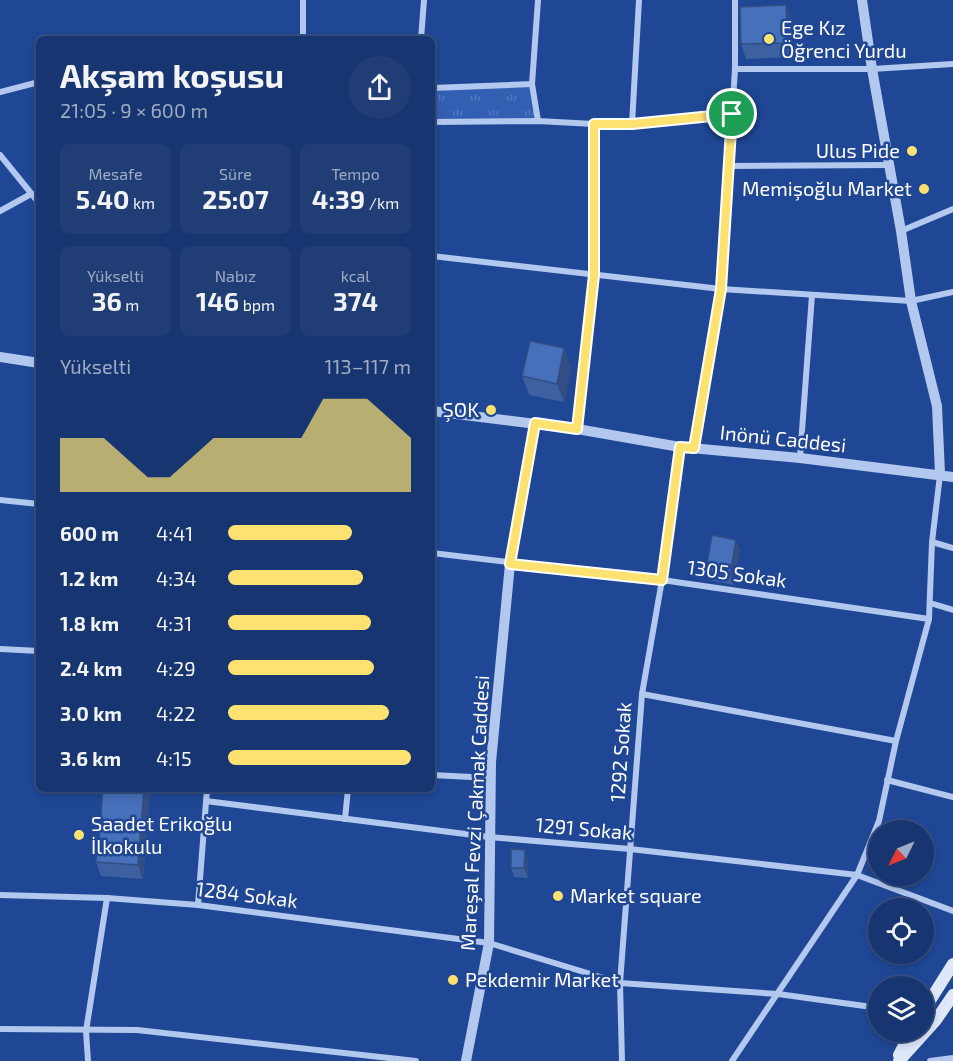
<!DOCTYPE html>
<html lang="tr">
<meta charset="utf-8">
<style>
body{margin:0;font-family:"Exo 2",sans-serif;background:#203d75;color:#f1f3f6;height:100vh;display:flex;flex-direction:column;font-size:22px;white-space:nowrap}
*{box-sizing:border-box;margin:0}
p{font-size:20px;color:#9eabc3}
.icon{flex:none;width:33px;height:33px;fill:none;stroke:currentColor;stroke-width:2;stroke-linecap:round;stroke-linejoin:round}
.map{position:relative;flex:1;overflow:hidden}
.panel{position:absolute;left:36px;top:36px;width:399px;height:756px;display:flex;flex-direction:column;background:#173570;border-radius:9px;box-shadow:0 3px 9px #0003,0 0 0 2px #365083}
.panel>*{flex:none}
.needle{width:39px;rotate:227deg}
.controls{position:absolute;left:868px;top:820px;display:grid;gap:12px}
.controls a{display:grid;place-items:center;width:66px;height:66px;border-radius:50%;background:#173570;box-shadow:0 3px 9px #0003,0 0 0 2px #365083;font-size:30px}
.pin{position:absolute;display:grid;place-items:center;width:51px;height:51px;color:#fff;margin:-26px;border:3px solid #fff;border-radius:50%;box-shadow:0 2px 6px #0007}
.round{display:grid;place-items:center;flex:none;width:63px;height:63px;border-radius:32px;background:#203d75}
.headline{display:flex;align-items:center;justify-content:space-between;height:102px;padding:0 24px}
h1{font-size:33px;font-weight:700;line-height:45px}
.stats{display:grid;grid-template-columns:repeat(3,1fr);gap:9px;height:102px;padding:6px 24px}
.stats div{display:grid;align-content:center;border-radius:9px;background:#203d75;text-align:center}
.stats b{font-size:26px;font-weight:700}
.stats small{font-size:16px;font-weight:400}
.stats p{font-size:16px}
.chart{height:168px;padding:12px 24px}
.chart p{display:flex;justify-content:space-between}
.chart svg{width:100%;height:108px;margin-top:6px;fill:#fde272;opacity:.7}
ul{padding:0 24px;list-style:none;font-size:20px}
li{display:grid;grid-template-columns:96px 72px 1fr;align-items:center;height:45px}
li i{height:15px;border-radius:8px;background:#fde272}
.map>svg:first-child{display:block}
.park{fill:url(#park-tufts)}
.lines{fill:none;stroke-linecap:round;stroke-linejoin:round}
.minor{stroke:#b2c8ef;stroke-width:6}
.tertiary{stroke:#b2c8ef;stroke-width:10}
.secondary{stroke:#dfe8fb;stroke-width:12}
.wall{fill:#3d60a1}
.shaded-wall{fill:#324e83}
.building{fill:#4770bb;stroke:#324e83;stroke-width:1.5}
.route-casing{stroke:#fff;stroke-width:12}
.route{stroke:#fde272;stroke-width:8}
.poi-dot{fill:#fde272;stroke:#1f4795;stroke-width:2}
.labels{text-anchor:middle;stroke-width:5;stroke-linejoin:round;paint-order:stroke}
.poi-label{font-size:20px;fill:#fff;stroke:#1f4795;text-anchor:start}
.street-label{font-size:20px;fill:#fff;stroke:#1f4795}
</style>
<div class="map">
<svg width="953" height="1061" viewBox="0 0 953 1061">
<defs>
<pattern id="park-tufts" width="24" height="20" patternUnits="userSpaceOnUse" patternTransform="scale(1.5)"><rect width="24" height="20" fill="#335fb3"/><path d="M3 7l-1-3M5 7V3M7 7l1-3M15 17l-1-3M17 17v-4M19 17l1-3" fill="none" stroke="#5277be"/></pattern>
</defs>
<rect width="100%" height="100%" fill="#1f4795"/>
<path class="park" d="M532,84L538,121L432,122V88Z"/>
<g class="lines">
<g class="minor">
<path d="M303,39V0"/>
<path d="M421,39L424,0"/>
<path d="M735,69H872L953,64"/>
<path d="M432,88L532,84"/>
<path d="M0,92L39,82"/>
<path d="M538,121L532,84L538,0"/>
<path d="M432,122L538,121L594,124H632L732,114"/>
<path d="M632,124L639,0"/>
<path d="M0,155L39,203"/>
<path d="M729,166L889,165"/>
<path d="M0,211L31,194"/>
<path d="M901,231L953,209"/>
<path d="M432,256L721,289L911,301L953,292"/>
<path d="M577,429L594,275V124"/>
<path d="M695,448L721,289L735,69V0"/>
<path d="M800,458L812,295"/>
<path d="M0,500L39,504"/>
<path d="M932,542L953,548"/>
<path d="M432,553L662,580L929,619"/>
<path d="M930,603L953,610"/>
<path d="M0,649L39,651"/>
<path d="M642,694L896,741"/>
<path d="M432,775L491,778"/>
<path d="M887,780L953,797"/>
<path d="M206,801L489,837L630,849L857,875L953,911"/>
<path d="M345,819L348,789"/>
<path d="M0,895L107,898L198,905L489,943L620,983L778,994L879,1008"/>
<path d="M198,905L207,789"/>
<path d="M0,1029L137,1030L416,1061"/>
<path d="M88,1061L86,1031L107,898"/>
<path d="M622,1061L620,983L642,694L662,580L680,447"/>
<path d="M732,1061L857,875L879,821L896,741L929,619L932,542L940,475"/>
<path d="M930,1061L953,1058"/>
</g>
<g class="tertiary">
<path d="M862,0L872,69L901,231L911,301L937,406L940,474"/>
<path d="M0,357L39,363"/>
<path d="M432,411L577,429L680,447L800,458L953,477"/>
<path d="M466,1061L489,943L491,762L510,564L535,423"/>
</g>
<g class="secondary">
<path d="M924,1010L953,964"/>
<path d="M899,1055L911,1032"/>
<path d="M899,1061L936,1020L953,995"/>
</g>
</g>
<g class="wall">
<path d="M786,5L791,20L793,57L746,59L741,44Z"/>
<path d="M571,367L564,402L529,395L522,376Z"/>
<path d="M740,549L734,585L709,580L706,571Z"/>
<path d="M103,789H150L143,879L101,876L96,862L99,841Z"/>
<path d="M528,859V878L514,877L511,868Z"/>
</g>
<g class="shaded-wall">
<path d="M786,5L791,20L793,57L788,43Z"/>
<path d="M564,348L571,367L564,402L557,384Z"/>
<path d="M736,540L740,549L734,585L730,575Z"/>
<path d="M144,789H150L143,879L138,865Z"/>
<path d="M525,850L528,859V878L524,868Z"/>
</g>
<g class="building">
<path d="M786,5L788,43L741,44L740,7Z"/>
<path d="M530,341L564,348L557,384L522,376Z"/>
<path d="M712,535L736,540L730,575L706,571Z"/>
<path d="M103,789H144L138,865L96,862L97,841H99Z"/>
<path d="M511,849L525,850L524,868H511Z"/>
</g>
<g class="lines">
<g class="route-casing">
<path id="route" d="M732,114L721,289L694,448L680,447L662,580L510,564L535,423L577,429L594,275V124H632Z"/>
</g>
<use href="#route" class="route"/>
</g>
<g class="poi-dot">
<circle cx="769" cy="39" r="6"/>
<circle cx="912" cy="151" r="6"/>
<circle cx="924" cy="189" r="6"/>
<circle cx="491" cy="410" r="6"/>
<circle cx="79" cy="835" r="6"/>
<circle cx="558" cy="896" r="6"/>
<circle cx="453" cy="980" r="6"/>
</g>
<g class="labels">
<g class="poi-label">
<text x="781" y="35">Ege Kız<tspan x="781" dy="23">Öğrenci Yurdu</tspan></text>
<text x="900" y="158" text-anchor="end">Ulus Pide</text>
<text x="912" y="196" text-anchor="end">Memişoğlu Market</text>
<text x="479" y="417" text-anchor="end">ŞOK</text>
<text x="91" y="831">Saadet Erikoğlu<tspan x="91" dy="23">İlkokulu</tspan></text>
<text x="570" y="903">Market square</text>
<text x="465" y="987">Pekdemir Market</text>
</g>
<g class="street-label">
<text transform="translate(783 439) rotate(6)" y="7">Inönü Caddesi</text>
<text transform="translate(737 574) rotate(8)" y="7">1305 Sokak</text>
<text transform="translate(621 752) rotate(-86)" y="7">1292 Sokak</text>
<text transform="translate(475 813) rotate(-87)" y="7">Mareşal Fevzi Çakmak Caddesi</text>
<text transform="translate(584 829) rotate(5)" y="7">1291 Sokak</text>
<text transform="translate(247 895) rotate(7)" y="7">1284 Sokak</text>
</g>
</g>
</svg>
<div class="controls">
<a><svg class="needle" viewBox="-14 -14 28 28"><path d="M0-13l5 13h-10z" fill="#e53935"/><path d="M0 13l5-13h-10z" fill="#9eabc3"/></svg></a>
<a><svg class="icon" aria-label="locate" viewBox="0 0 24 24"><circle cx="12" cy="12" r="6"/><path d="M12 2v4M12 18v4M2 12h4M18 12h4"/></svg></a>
<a><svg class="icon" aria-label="layers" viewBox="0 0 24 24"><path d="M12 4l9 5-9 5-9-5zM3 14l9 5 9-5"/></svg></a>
</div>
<div class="pin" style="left:732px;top:114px;background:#1e9e55"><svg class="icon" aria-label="arrive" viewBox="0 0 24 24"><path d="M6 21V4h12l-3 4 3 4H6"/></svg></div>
<section class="panel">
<div class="headline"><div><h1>Akşam koşusu</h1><p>21:05 · 9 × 600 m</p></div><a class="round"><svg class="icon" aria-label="share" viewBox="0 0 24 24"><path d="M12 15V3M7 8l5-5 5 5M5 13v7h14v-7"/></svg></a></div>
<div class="stats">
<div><p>Mesafe</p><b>5.40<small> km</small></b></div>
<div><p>Süre</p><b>25:07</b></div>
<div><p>Tempo</p><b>4:39<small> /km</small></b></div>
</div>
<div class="stats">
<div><p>Yükselti</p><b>36<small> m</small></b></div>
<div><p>Nabız</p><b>146<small> bpm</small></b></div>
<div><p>kcal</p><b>374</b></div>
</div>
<div class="chart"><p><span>Yükselti</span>113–117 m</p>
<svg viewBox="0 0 160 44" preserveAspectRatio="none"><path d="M0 44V22L10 22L20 22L30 30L40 38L50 38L60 30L70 22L80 22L90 22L100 22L110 22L120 6L130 6L140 6L150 14L160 22V44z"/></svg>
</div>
<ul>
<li><b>600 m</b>4:41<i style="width:68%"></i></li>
<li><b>1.2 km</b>4:34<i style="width:74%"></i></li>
<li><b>1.8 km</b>4:31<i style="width:78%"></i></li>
<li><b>2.4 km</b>4:29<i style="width:80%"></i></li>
<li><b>3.0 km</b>4:22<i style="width:88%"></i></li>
<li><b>3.6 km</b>4:15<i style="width:100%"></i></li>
</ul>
</section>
</div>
